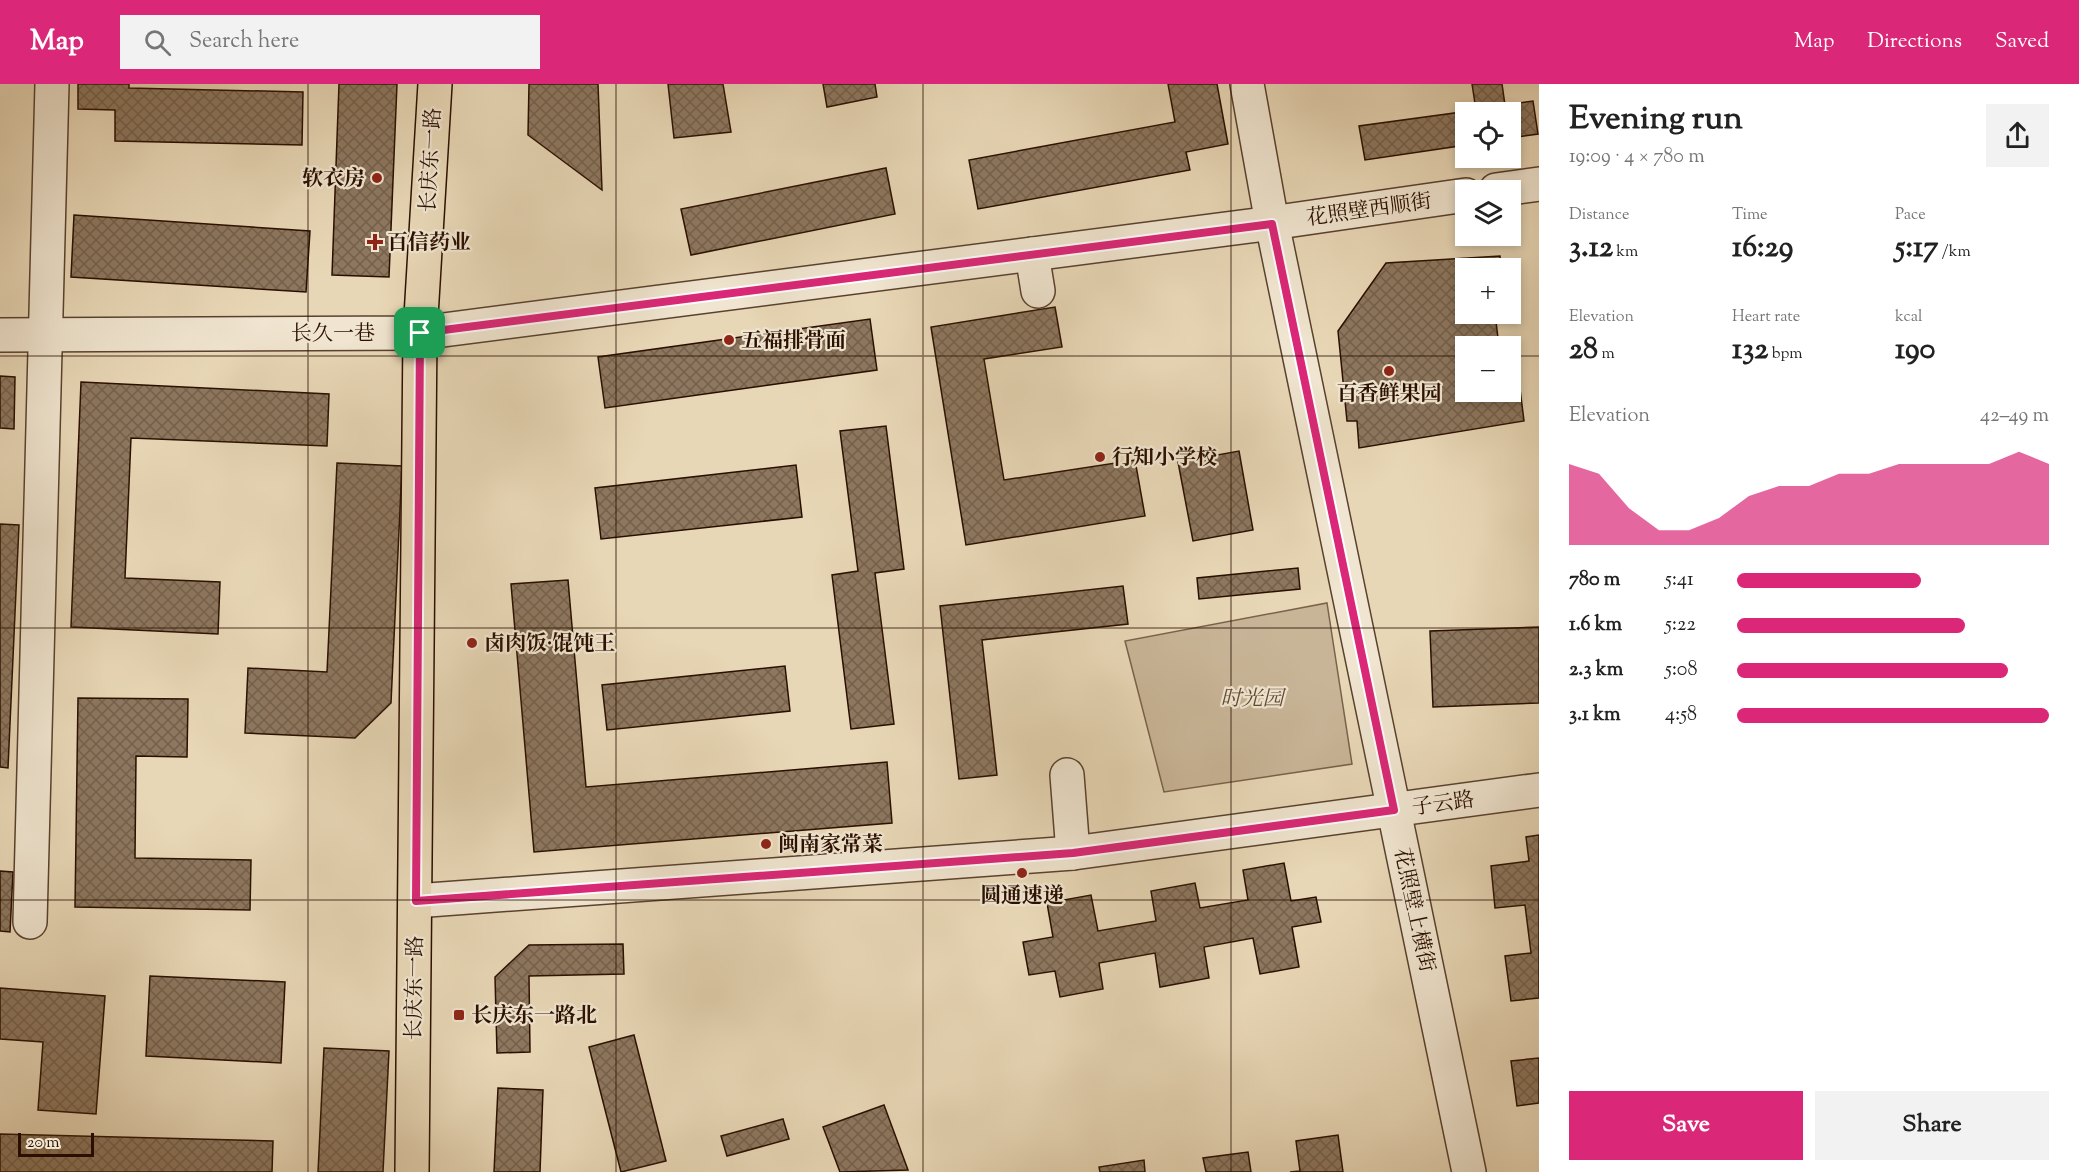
<!DOCTYPE html>
<meta charset="utf-8">
<style>
body{margin:0;font-family:"Sorts Mill Goudy","Noto Serif SC",serif;background:#f2f2f2;color:#222;height:100vh;display:flex;flex-direction:column;font-size:22px;white-space:nowrap}
*{box-sizing:border-box;margin:0}
p{font-size:20px;color:#767676}
.icon{flex:none;width:33px;height:33px;fill:none;stroke:currentColor;stroke-width:2;stroke-linecap:round;stroke-linejoin:round}
.map{position:relative;flex:1;overflow:hidden}
.details{display:flex;flex-direction:column;background:#fff;width:540px}
.details>*{flex:none}
.fabs{position:absolute;left:1455px;top:18px;display:grid;gap:12px}
.fabs a{display:grid;place-items:center;width:66px;height:66px;border-radius:0px;background:#fff;box-shadow:0 3px 9px #0003;font-size:30px}
.scale{position:absolute;left:18px;bottom:15px;width:76px;box-sizing:border-box;padding-left:6px;border:3px solid #2a0f00;border-top:0;font-size:16px;line-height:21px;white-space:nowrap;color:#2a0f00;-webkit-text-stroke:4px #f0e5d0;paint-order:stroke}
.pin{position:absolute;display:grid;place-items:center;width:51px;height:51px;color:#fff;margin:-26px;border-radius:12px;box-shadow:0 3px 9px #0006}
.round{display:grid;place-items:center;flex:none;width:63px;height:63px;border-radius:0px;background:#f2f2f2}
.summary{display:flex;align-items:center;justify-content:space-between;height:102px;padding:0 30px}
h1{font-size:33px;font-weight:800;line-height:45px}
.metrics{display:grid;grid-template-columns:repeat(3,1fr);gap:9px;height:102px;padding:6px 30px}
.metrics div{display:grid;align-content:center}
.metrics b{font-size:30px;font-weight:800}
.metrics small{font-size:16px;font-weight:400}
.metrics p{font-size:16px}
.chart{height:168px;padding:12px 30px}
.chart p{display:flex;justify-content:space-between}
.chart svg{width:100%;height:108px;margin-top:6px;fill:#db2777;opacity:.7}
.primary-button{display:flex;gap:12px;margin-top:auto;padding:12px 30px}
.primary-button a{flex:1;height:69px;border-radius:0px;background:#db2777;color:#fff;font-size:24px;font-weight:800;line-height:69px;text-align:center}
.primary-button a+a{background:#f2f2f2;color:#222}
ul{padding:0 30px;list-style:none;font-size:20px}
li{display:grid;grid-template-columns:96px 72px 1fr;align-items:center;height:45px}
li i{height:15px;border-radius:8px;background:#db2777}
header{display:flex;align-items:center;gap:36px;box-sizing:border-box;height:84px;padding:0 30px;background:#db2777;color:#fff}
header strong{font-size:28px}
nav{display:flex;gap:33px;margin-inline-start:auto;font-size:21px}
.search{width:420px;height:54px;background:#f2f2f2;display:flex;align-items:center;gap:15px;box-sizing:border-box;padding:0 21px;border-radius:0px;color:#767676;font-size:22px}
main{display:flex;flex:1;min-height:0}
.map>svg:first-child{display:block}
.park{fill:#c8b597;stroke:#79624c;stroke-width:1.5}
.building{fill:url(#building-cross-hatch);stroke:#2a0f00;stroke-width:1.5}
.lines{fill:none;stroke-linecap:round;stroke-linejoin:round}
.minor-casing{stroke:#5a412e;stroke-width:36}
.major-casing{stroke:#2a0f00;stroke-width:36}
.minor{stroke:#f0e5d0;stroke-width:33}
.major{stroke:#e8d7b6;stroke-width:33}
.route-casing{stroke:#fff;stroke-width:12}
.route{stroke:#db2777;stroke-width:8}
.grid{fill:none;stroke:#2a0f00;stroke-width:1.5;stroke-opacity:0.55}
.poi-dot{fill:#8f2418;stroke:#f0e5d0;stroke-width:2}
.labels{text-anchor:middle;stroke-width:4.5;stroke-linejoin:round;paint-order:stroke}
.street-label{font-size:21px;fill:#2a0f00;stroke:#f0e5d0}
.poi-label{font-size:21px;font-weight:bold;fill:#2a0f00;stroke:#f0e5d0;text-anchor:start}
.park-label{font-size:21px;font-style:italic;fill:#614935;stroke:#f0e5d0}
</style>
<header>
<strong>Map</strong>
<div class="search"><svg class="icon" aria-label="search" viewBox="0 0 24 24"><circle cx="10" cy="10" r="6"/><path d="M15 15l6 6"/></svg>Search here</div>
<nav><a>Map</a><a>Directions</a><a>Saved</a></nav>
</header>
<main>
<div class="map">
<svg width="1539" height="1088" viewBox="0 0 1539 1088">
<defs>
<pattern id="building-cross-hatch" width="8" height="8" patternUnits="userSpaceOnUse" patternTransform="scale(1.5)"><rect width="8" height="8" fill="#8d775f"/><path d="M0 0l8 8M0 8l8-8" fill="none" stroke="#73604c"/></pattern>
</defs>
<rect width="100%" height="100%" fill="#e8d7b6"/>
<filter id="stains"><feTurbulence type="fractalNoise" baseFrequency=".00333" numOctaves="4"/><feColorMatrix values="0 0 0 0 .2 0 0 0 0 .09 0 0 0 0 .02 0 0 0 .5 -.17"/></filter>
<radialGradient id="worn" r=".72"><stop offset=".6" stop-color="#630" stop-opacity="0"/><stop offset="1" stop-color="#630" stop-opacity=".3"/></radialGradient>
<path class="park" d="M1327,519L1352,680L1164,708L1125,557Z"/>
<g class="building">
<path d="M78,0H129V4L303,8L302,61L115,57V26L78,25Z"/>
<path d="M339,0H397L389,193L332,191Z"/>
<path d="M529,0H598L602,106L528,51Z"/>
<path d="M668,0H723L731,48L674,54Z"/>
<path d="M823,0H875L877,13L827,23Z"/>
<path d="M1168,0H1217L1228,60L1186,68L1190,86L978,125L969,76L1175,38Z"/>
<path d="M1472,0H1502L1505,21L1533,17L1538,50L1510,54V28H1466V61L1365,76L1359,42L1476,26Z"/>
<path d="M886,84L895,130L691,171L681,125Z"/>
<path d="M74,131L310,147L306,208L71,193Z"/>
<path d="M1500,172L1501,184H1466V230H1495L1499,262H1466V308H1510V289H1518L1524,337L1359,364L1357,337H1347L1338,247L1386,179Z"/>
<path d="M1055,223L1062,263L984,275L1004,396L1135,376L1145,432L966,461L931,243Z"/>
<path d="M870,235L877,286L605,324L598,273Z"/>
<path d="M0,292L15,293L14,345L0,344Z"/>
<path d="M81,298L329,310L327,362L131,354L125,494L220,498L218,550L71,543Z"/>
<path d="M886,342L904,485L875,489L894,640L851,645L832,491L858,487L840,347Z"/>
<path d="M1239,367L1253,446L1193,457L1178,378Z"/>
<path d="M337,379L402,382L391,619L355,654L245,649L248,584L327,588Z"/>
<path d="M796,381L802,433L601,455L595,404Z"/>
<path d="M0,440L19,441L8,684L0,683Z"/>
<path d="M1298,484L1300,505L1199,515L1197,494Z"/>
<path d="M568,496L586,703L887,678L892,739L534,768L511,500Z"/>
<path d="M1123,502L1128,540L982,556L997,691L959,695L940,522Z"/>
<path d="M1539,543V619L1433,623L1430,547Z"/>
<path d="M785,582L790,627L607,646L602,601Z"/>
<path d="M78,614L188,615L187,673L136,672L135,774L251,776L250,826L75,823Z"/>
<path d="M1539,751V914L1511,917L1505,872L1531,869L1525,821L1495,824L1491,782L1529,777L1526,753Z"/>
<path d="M1284,779L1291,817L1316,813L1321,838L1292,843L1299,883L1260,890L1253,854L1204,863L1209,894L1160,903L1155,869L1099,879L1103,905L1060,913L1055,887L1029,891L1023,858L1053,853L1047,819L1091,811L1098,847L1156,837L1151,807L1195,799L1200,824L1248,816L1243,786Z"/>
<path d="M0,787L13,788L10,848L0,847Z"/>
<path d="M623,860L624,890L529,892L530,968L497,969L495,893L529,861Z"/>
<path d="M150,892L285,898L281,979L146,972Z"/>
<path d="M0,904L105,912L96,1030L38,1026L43,958L0,955Z"/>
<path d="M634,951L666,1077L621,1088L589,963Z"/>
<path d="M324,964L389,967L383,1088H318Z"/>
<path d="M1539,974V1019L1517,1022L1511,977Z"/>
<path d="M498,1004L543,1006L540,1088H494Z"/>
<path d="M884,1021L908,1086L840,1088L823,1043Z"/>
<path d="M783,1035L789,1055L727,1072L721,1052Z"/>
<path d="M0,1050L273,1057L272,1088H0Z"/>
<path d="M1338,1051L1343,1088H1290L1300,1087L1296,1057Z"/>
<path d="M1248,1068L1251,1088H1206L1203,1074Z"/>
<path d="M1144,1076L1145,1088H1100L1099,1083Z"/>
</g>
<g class="lines">
<g class="minor-casing">
<g id="minor">
<path d="M1247,0L1272,139L1469,1088"/>
<path d="M1496,106L1539,100"/>
<path d="M1032,170L1038,207"/>
<path d="M0,251L420,249L1272,139L1466,111"/>
<path d="M1067,691L1073,769"/>
<path d="M415,817L1073,769L1539,706"/>
<path d="M30,838L52,0"/>
</g>
</g>
<g class="major-casing">
<path id="major" d="M412,1088L420,249L435,0"/>
</g>
<use href="#minor" class="minor"/>
<use href="#major" class="major"/>
</g>
<g class="lines">
<g class="route-casing">
<path id="route" d="M1272,140L1394,726L1073,769L416,817L420,249Z"/>
</g>
<use href="#route" class="route"/>
</g>
<path class="grid" d="M308,0V1088M616,0V1088M923,0V1088M1231,0V1088M0,272H1466M1510,272H1539M0,544H1539M0,816H1539"/>
<g class="poi-dot">
<circle cx="377" cy="94" r="6"/>
<path d="M372 149h6v6h6v6h-6v6h-6v-6h-6v-6h6z"/>
<circle cx="729" cy="256" r="6"/>
<circle cx="1389" cy="287" r="6"/>
<circle cx="1100" cy="373" r="6"/>
<circle cx="472" cy="559" r="6"/>
<circle cx="766" cy="760" r="6"/>
<circle cx="1022" cy="789" r="6"/>
<rect x="453" y="925" width="12" height="12" rx="3"/>
</g>
<g class="labels">
<g class="street-label">
<text transform="translate(430 76) rotate(-87)" y="7">长庆东一路</text>
<text transform="translate(1369 125) rotate(-8)" y="7">花照壁西顺街</text>
<text x="333" y="256">长久一巷</text>
<text transform="translate(1443 719) rotate(-8)" y="7">子云路</text>
<text transform="translate(1415 826) rotate(78)" y="7">花照壁上横街</text>
<text transform="translate(414 904) rotate(-89)" y="7">长庆东一路</text>
</g>
<g class="poi-label">
<text x="365" y="101" text-anchor="end">软衣房</text>
<text x="387" y="165">百信药业</text>
<text x="741" y="263">五福排骨面</text>
<text x="1389" y="316" text-anchor="middle">百香鲜果园</text>
<text x="1112" y="380">行知小学校</text>
<text x="484" y="566">卤肉饭·馄饨王</text>
<text x="778" y="767">闽南家常菜</text>
<text x="1022" y="818" text-anchor="middle">圆通速递</text>
<text x="471" y="938">长庆东一路北</text>
</g>
<g class="park-label">
<text x="1252" y="621">时光园</text>
</g>
</g>
<rect width="100%" height="100%" filter="url(#stains)"/>
<rect width="100%" height="100%" fill="url(#worn)"/>
</svg>
<div class="fabs">
<a><svg class="icon" aria-label="locate" viewBox="0 0 24 24"><circle cx="12" cy="12" r="6"/><path d="M12 2v4M12 18v4M2 12h4M18 12h4"/></svg></a>
<a><svg class="icon" aria-label="layers" viewBox="0 0 24 24"><path d="M12 4l9 5-9 5-9-5zM3 14l9 5 9-5"/></svg></a>
<a>+</a>
<a>−</a>
</div>
<div class="scale">20 m</div>
<div class="pin" style="left:420px;top:249px;background:#1e9e55"><svg class="icon" aria-label="arrive" viewBox="0 0 24 24"><path d="M6 21V4h12l-3 4 3 4H6"/></svg></div>
</div>
<section class="details">
<div class="summary"><div><h1>Evening run</h1><p>19:09 · 4 × 780 m</p></div><a class="round"><svg class="icon" aria-label="share" viewBox="0 0 24 24"><path d="M12 15V3M7 8l5-5 5 5M5 13v7h14v-7"/></svg></a></div>
<div class="metrics">
<div><p>Distance</p><b>3.12<small> km</small></b></div>
<div><p>Time</p><b>16:29</b></div>
<div><p>Pace</p><b>5:17<small> /km</small></b></div>
</div>
<div class="metrics">
<div><p>Elevation</p><b>28<small> m</small></b></div>
<div><p>Heart rate</p><b>132<small> bpm</small></b></div>
<div><p>kcal</p><b>190</b></div>
</div>
<div class="chart"><p><span>Elevation</span>42–49 m</p>
<svg viewBox="0 0 160 44" preserveAspectRatio="none"><path d="M0 44V11L10 15L20 29L30 38L40 38L50 33L60 24L70 20L80 20L90 15L100 15L110 11L120 11L130 11L140 11L150 6L160 11V44z"/></svg>
</div>
<ul>
<li><b>780 m</b>5:41<i style="width:59%"></i></li>
<li><b>1.6 km</b>5:22<i style="width:73%"></i></li>
<li><b>2.3 km</b>5:08<i style="width:87%"></i></li>
<li><b>3.1 km</b>4:58<i style="width:100%"></i></li>
</ul>
<div class="primary-button"><a>Save</a><a>Share</a></div>
</section>
</main>
